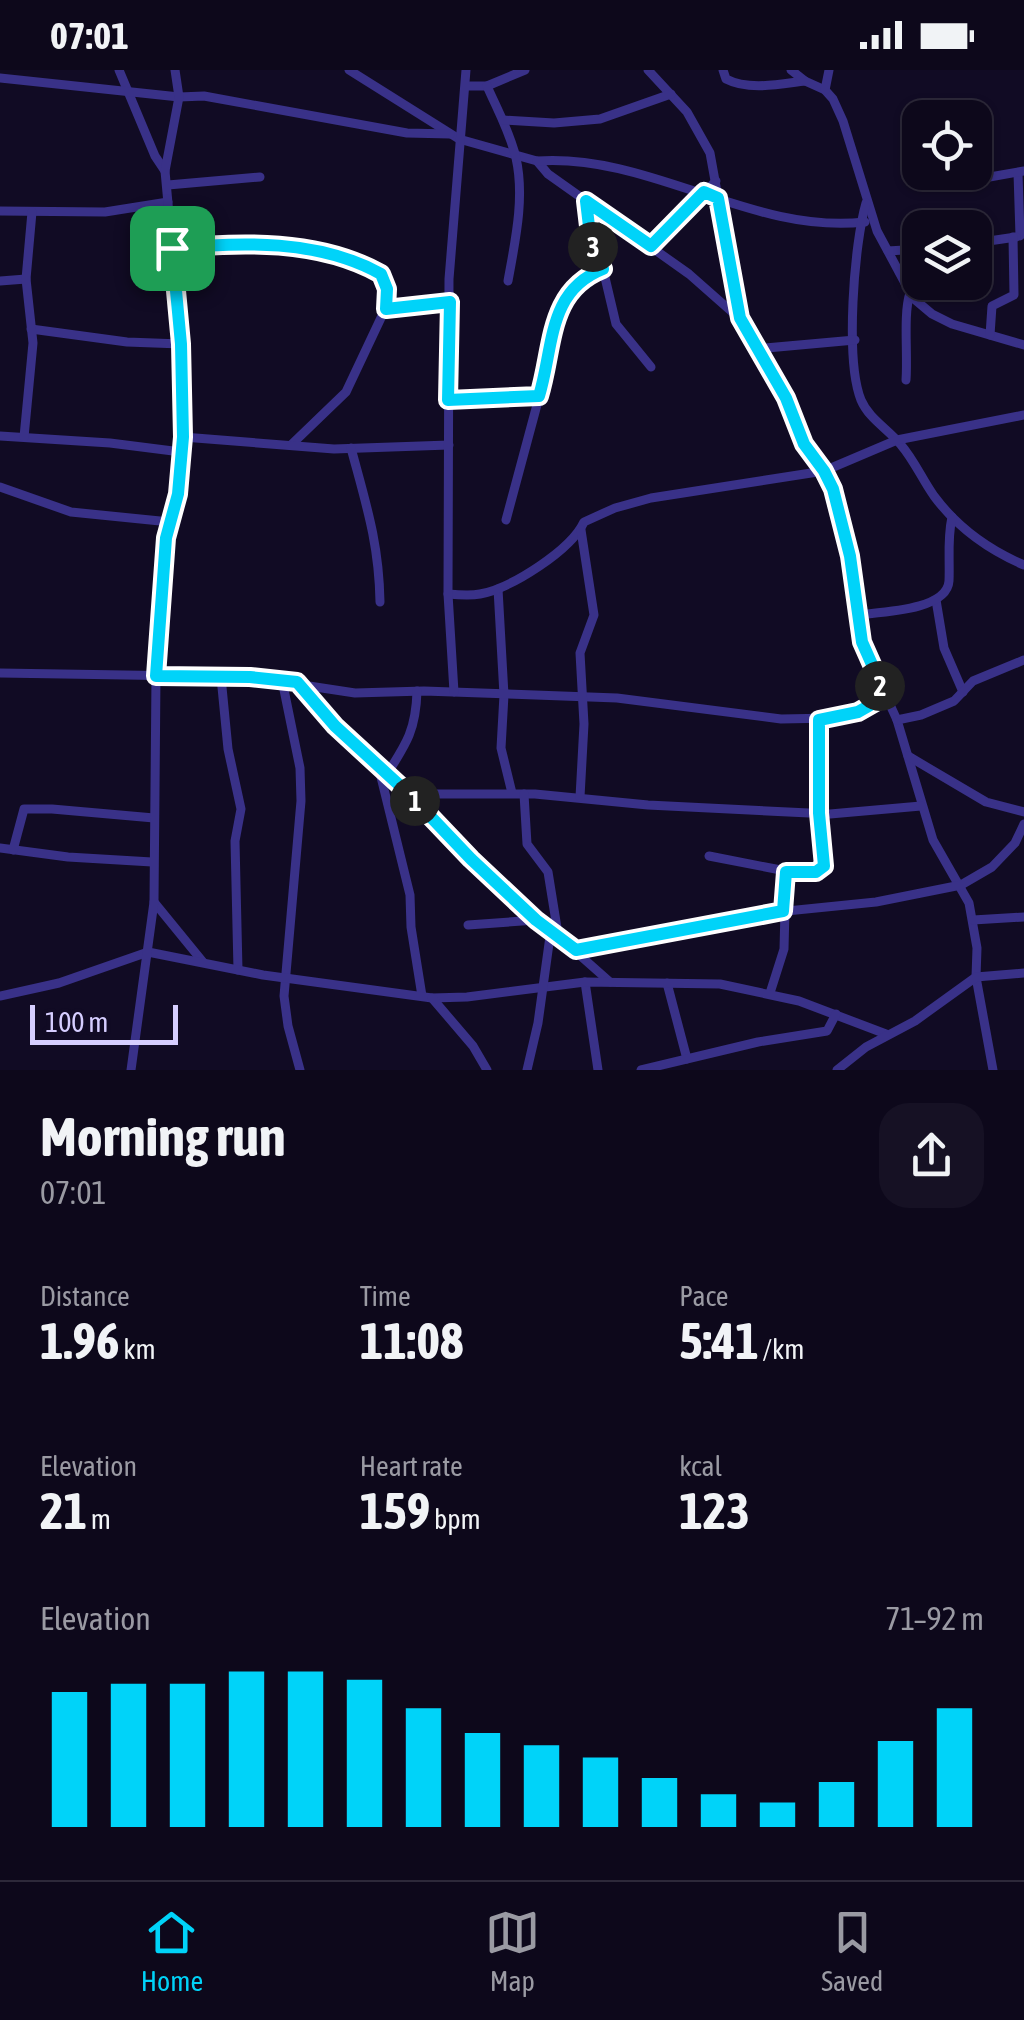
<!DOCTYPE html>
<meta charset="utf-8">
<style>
body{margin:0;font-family:"Asap Condensed",sans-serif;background:#161124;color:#f1f3f6;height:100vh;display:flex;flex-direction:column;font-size:38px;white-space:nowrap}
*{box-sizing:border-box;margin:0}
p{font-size:32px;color:#9a9aa3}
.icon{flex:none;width:55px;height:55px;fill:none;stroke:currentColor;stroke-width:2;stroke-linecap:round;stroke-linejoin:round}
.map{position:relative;height:1000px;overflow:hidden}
.panel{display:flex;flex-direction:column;background:#0d081b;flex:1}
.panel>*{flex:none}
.fabs{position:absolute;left:902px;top:30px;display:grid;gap:20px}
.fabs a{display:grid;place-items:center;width:90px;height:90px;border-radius:20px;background:#0d081b;box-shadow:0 2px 8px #0004,0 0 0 2px #2d293a;font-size:50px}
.scale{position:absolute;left:30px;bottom:25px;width:148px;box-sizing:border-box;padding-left:10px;border:5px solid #d6ceff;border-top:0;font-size:28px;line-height:35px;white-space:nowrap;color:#d6ceff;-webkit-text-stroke:8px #110b24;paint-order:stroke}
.pin{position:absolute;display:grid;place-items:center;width:85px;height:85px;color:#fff;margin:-42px;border-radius:20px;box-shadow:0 5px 15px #0006}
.km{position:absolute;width:50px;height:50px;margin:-25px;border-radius:50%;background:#222;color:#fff;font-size:28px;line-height:50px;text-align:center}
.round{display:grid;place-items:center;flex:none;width:105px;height:105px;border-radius:30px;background:#161124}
.overview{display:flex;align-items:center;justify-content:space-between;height:170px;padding:0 40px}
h1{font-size:55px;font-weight:700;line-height:75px}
.stats{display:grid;grid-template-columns:repeat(3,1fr);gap:15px;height:170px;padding:10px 40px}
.stats div{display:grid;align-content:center}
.stats b{font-size:50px;font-weight:700}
.stats small{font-size:28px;font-weight:400}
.stats p{font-size:28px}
.chart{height:280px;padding:20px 40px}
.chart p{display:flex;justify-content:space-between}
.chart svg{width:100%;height:180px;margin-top:10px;stroke:#00d3f9;stroke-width:6}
.status{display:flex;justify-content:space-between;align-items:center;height:70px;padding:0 50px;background:#0d081b;direction:ltr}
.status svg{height:28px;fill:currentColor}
.dock{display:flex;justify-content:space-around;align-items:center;height:140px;border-top:2px solid #2d293a;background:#0d081b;font-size:28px;color:#9a9aa3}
.dock a{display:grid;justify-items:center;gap:5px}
.dock .selected{color:#00d3f9}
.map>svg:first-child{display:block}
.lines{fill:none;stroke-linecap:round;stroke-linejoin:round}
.minor{stroke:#393188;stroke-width:9}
.route-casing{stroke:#fff;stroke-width:20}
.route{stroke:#00d3f9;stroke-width:12}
</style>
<div class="status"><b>07:01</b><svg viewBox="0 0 49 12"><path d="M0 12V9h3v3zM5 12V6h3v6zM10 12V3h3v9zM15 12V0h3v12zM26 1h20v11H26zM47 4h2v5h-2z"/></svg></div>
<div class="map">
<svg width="1024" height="1000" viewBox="0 0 1024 1000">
<rect width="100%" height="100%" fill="#110b24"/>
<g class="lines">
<g class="minor">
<path d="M119,0L155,86L165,101"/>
<path d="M349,0L459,69L537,91L548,104L689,204L740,249L786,328L804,375L824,401L833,419L846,467L862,573L897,650L933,770L969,833L977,878L976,907L993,1000"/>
<path d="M648,0L687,42L710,83L740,249"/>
<path d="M723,0L726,9C749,21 780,14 805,11"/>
<path d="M791,0L805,11L825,20L833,29L843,51L877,161L913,228L932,244L952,254L1024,275"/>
<path d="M0,8L179,27L204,26L407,63L450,64"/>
<path d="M466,16H487L525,0"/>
<path d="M487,16C497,39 510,62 516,88C525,128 515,172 508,211"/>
<path d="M825,20L829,0"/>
<path d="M503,50L554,53L600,49L671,24"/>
<path d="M537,91C651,83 752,165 865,152"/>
<path d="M1018,103L1020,166"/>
<path d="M934,109L984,108L1024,101"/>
<path d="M168,115L260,107"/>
<path d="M587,131L591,173L603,199L616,254L651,297"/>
<path d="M866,133C854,174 845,290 861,330C869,349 888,359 901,375C914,390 922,409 934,426C957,457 989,480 1024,495"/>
<path d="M0,141L105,142L168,132"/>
<path d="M975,173L1016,167"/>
<path d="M651,176L716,111"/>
<path d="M172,178C241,173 320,168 381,204L388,233L346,322L291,375"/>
<path d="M888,181L920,179"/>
<path d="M0,211L26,209"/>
<path d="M385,239L450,232"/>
<path d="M31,259L127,272L181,274"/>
<path d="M990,265L992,236L1014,225L1013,167"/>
<path d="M755,279L855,270"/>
<path d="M906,310C908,284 903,244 910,223"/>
<path d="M449,330L539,326"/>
<path d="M0,366L110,373L181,382"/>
<path d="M24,367L33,273L26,209L32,142"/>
<path d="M183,367L334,379L449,375"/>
<path d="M351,378C366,434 379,473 380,532"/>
<path d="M0,417L71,442L170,452"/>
<path d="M506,450L545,305L554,255L578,211L603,199"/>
<path d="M498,519L504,625L501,678L512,723"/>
<path d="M448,524C459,525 470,526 480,524C512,518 571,480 584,452L615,438L651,428L824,401L897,370L1024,345"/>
<path d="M936,530L944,578L963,622"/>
<path d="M857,545C879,542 947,541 949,511C950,489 947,470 952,447"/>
<path d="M0,603L250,607L355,623L424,621L617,628L781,649L833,648L858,641L885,627"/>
<path d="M221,607L228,679L241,739L235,771L238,900"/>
<path d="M282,610L300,698L301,731L284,926L288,956L300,1000"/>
<path d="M298,613L335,656L409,724L471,789L610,912"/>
<path d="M454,622L448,524L449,209L466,0"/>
<path d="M897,650L921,645L954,631L973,611L1024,590"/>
<path d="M908,686L986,732L1024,742"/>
<path d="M379,699L410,825L411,857L422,926"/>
<path d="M387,704C407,673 416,659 417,621"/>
<path d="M409,724H535L648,735L830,744L921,736"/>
<path d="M524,724L527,774L548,802L558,864"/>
<path d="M580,727L584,654L580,583L594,545L581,460"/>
<path d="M0,778L68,787L152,792"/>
<path d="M13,780L24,739H52L154,748"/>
<path d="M709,786L786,801H822L819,650"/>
<path d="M154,832L203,892"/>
<path d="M973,850L1024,847"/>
<path d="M468,855L536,850"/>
<path d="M576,880L675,863L748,845L876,832L961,815L992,797L1015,773L1024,754"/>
<path d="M585,912L598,1000"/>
<path d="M667,913L687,989"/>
<path d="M770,923L784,879L786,801"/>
<path d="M0,926L59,913L148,882L263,905L432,928L467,927L585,912L720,914L799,931L886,964"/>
<path d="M432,928L473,976L487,1000"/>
<path d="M131,1000L154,832L156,606L166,468L178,424L183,367L181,274L165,101L179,27L175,0"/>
<path d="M527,1000L538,953L551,859"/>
<path d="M641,1000L758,972L827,961L836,944"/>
<path d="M837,1000L866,977L915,951L976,907L1024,903"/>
</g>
</g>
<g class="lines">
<g class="route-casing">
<path id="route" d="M704,122L718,128L740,248L786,328L804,374L824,401L833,419L850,486L862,572L886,626L858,642L819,650V743L824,796L816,802H786L783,841L576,880L536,850L471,789L409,724L335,656L297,612L250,607L156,606L166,468L178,424L183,367L181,274L172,178C241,172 319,169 381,204L387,219L386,239L450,232L448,330L539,326C554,277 547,221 603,199L591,173L586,131L651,176Z"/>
</g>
<use href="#route" class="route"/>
</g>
</svg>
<div class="fabs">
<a><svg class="icon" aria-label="locate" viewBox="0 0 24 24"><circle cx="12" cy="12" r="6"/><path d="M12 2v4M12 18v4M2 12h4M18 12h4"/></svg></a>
<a><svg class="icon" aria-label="layers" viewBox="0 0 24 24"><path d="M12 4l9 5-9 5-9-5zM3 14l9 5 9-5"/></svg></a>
</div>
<div class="scale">100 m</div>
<div class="pin" style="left:172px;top:178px;background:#1e9e55"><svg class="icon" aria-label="arrive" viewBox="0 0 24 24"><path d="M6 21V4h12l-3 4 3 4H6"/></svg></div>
<b class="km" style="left:415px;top:731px">1</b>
<b class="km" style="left:880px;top:616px">2</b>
<b class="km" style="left:593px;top:177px">3</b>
</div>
<section class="panel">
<div class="overview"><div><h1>Morning run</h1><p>07:01</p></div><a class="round"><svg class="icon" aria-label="share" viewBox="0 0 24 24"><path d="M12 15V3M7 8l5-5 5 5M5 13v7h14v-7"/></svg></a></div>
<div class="stats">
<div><p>Distance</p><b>1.96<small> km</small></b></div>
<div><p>Time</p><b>11:08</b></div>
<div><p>Pace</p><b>5:41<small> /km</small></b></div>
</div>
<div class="stats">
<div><p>Elevation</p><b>21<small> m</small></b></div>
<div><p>Heart rate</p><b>159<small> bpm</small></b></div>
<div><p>kcal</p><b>123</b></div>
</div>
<div class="chart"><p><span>Elevation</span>71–92 m</p>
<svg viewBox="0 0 160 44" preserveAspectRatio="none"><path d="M5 44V11M15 44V9M25 44V9M35 44V6M45 44V6M55 44V8M65 44V15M75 44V21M85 44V24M95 44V27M105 44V32M115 44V36M125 44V38M135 44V33M145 44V23M155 44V15"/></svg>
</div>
</section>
<nav class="dock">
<a class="selected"><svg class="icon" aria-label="home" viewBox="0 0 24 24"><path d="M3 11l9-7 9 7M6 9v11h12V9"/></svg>Home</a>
<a><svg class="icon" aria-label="map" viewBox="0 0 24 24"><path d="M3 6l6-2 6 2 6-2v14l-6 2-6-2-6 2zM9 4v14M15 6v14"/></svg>Map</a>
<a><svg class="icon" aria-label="saved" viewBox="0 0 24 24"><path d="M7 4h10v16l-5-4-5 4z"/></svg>Saved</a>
</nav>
